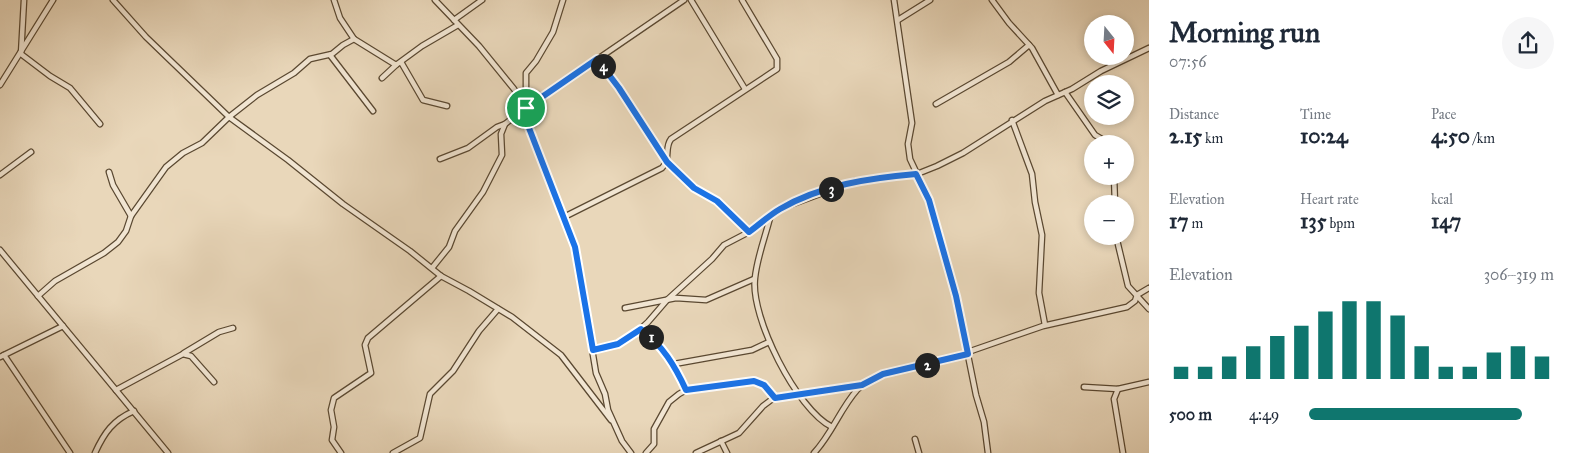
<!DOCTYPE html>
<meta charset="utf-8">
<style>
body{margin:0;font-family:"IM FELL Great Primer",serif;background:#f6f6f7;color:#1f2937;height:100vh;display:flex;flex-direction:column;font-size:19px;white-space:nowrap}
*{box-sizing:border-box;margin:0}
p{font-size:16px;color:#747a83}
.icon{flex:none;width:28px;height:28px;fill:none;stroke:currentColor;stroke-width:2;stroke-linecap:round;stroke-linejoin:round}
.map{position:relative;flex:1;overflow:hidden}
.side{display:flex;flex-direction:column;background:#fff;width:425px}
.side>*{flex:none}
.needle{width:32px;rotate:162deg}
.fabs{position:absolute;left:1084px;top:15px;display:grid;gap:10px}
.fabs a{display:grid;place-items:center;width:50px;height:50px;border-radius:50%;background:#fff;box-shadow:0 2px 8px #0003;font-size:25px}
.pin{position:absolute;display:grid;place-items:center;width:42px;height:42px;color:#fff;margin:-21px;border:2px solid #fff;border-radius:50%;box-shadow:0 1px 5px #0007}
.km{position:absolute;width:25px;height:25px;margin:-12px;border-radius:50%;background:#222;color:#fff;font-size:14px;line-height:25px;text-align:center}
.round{display:grid;place-items:center;flex:none;width:52px;height:52px;border-radius:26px;background:#f6f6f7}
.summary{display:flex;align-items:center;justify-content:space-between;height:85px;padding:0 20px}
h1{font-size:28px;font-weight:800;line-height:38px}
.metrics{display:grid;grid-template-columns:repeat(3,1fr);gap:8px;height:85px;padding:5px 20px}
.metrics div{display:grid;align-content:center}
.metrics b{font-size:21px;font-weight:800}
.metrics small{font-size:14px;font-weight:400}
.metrics p{font-size:14px}
.chart{height:140px;padding:10px 20px}
.chart p{display:flex;justify-content:space-between}
.chart svg{width:100%;height:90px;margin-top:5px;stroke:#0f766e;stroke-width:6}
ul{padding:0 20px;list-style:none;font-size:16px}
li{display:grid;grid-template-columns:80px 60px 1fr;align-items:center;height:38px}
li i{height:12px;border-radius:6px;background:#0f766e}
main{display:flex;flex:1;min-height:0}
.map>svg:first-child{display:block}
.lines{fill:none;stroke-linecap:round;stroke-linejoin:round}
.minor-casing{stroke:#5a4831;stroke-width:7}
.minor{stroke:#f1e5d2;stroke-width:4.5}
.route-casing{stroke:#fff;stroke-width:10}
.route{stroke:#1a73e8;stroke-width:6}
</style>
<main>
<div class="map">
<svg width="1149" height="453" viewBox="0 0 1149 453">
<rect width="100%" height="100%" fill="#e9d7ba"/>
<filter id="stains"><feTurbulence type="fractalNoise" baseFrequency=".004" numOctaves="4"/><feColorMatrix values="0 0 0 0 .2 0 0 0 0 .09 0 0 0 0 .02 0 0 0 .5 -.17"/></filter>
<radialGradient id="worn" r=".72"><stop offset=".6" stop-color="#630" stop-opacity="0"/><stop offset="1" stop-color="#630" stop-opacity=".3"/></radialGradient>
<g class="lines">
<g class="minor-casing">
<g id="minor">
<path d="M24,0L21,54L50,76L70,88L100,124"/>
<path d="M113,0L146,37L229,117L288,160L343,204L410,251L441,276L469,291L512,317L561,355L611,420"/>
<path d="M334,0L340,18L354,39"/>
<path d="M691,0L745,89"/>
<path d="M894,0L912,123L908,144L910,159L927,195L956,296L976,395L984,422L988,453"/>
<path d="M992,0L1009,23L1032,48L1058,95"/>
<path d="M454,20L482,0"/>
<path d="M898,20L930,0"/>
<path d="M330,55L373,111"/>
<path d="M597,59L619,88L667,162L694,188L717,201L749,232"/>
<path d="M401,62L423,100L447,106"/>
<path d="M382,78L396,65"/>
<path d="M0,85L53,0"/>
<path d="M1065,92L1095,135L1110,144"/>
<path d="M524,102L526,91V73L536,61L553,32L563,0"/>
<path d="M936,104L1009,62L1029,45"/>
<path d="M1012,120L1032,174L1035,202L1042,235L1039,293L1045,325"/>
<path d="M440,159L468,148L497,127L505,124"/>
<path d="M109,172L113,185L131,216"/>
<path d="M0,175L31,152"/>
<path d="M1114,176L1115,204"/>
<path d="M771,214C766,235 757,257 755,278C750,317 797,410 832,427"/>
<path d="M564,217L662,168C671,159 664,148 671,139L777,69V59L742,0"/>
<path d="M1116,236L1128,286L1149,309"/>
<path d="M0,250L168,453"/>
<path d="M432,268L449,247L455,231L483,192L502,155L501,134L505,124L526,108L514,89L479,46L435,0"/>
<path d="M38,296L55,281L104,253L118,242L126,231L131,216L166,167L183,153L202,143L229,117L257,95L294,73L310,59L332,54L343,45L354,39L396,65L422,46L458,25"/>
<path d="M625,308L676,298L706,300L754,279"/>
<path d="M641,329C663,346 675,366 686,390"/>
<path d="M593,350L618,344L634,335L648,322L667,300L712,259L724,245L749,232L782,208L855,181L917,174L937,166L963,153L1045,101L1072,89L1101,71L1149,48"/>
<path d="M968,352L1043,326L1127,307L1135,301L1137,295L1149,288"/>
<path d="M184,353L219,332L233,328"/>
<path d="M4,355L70,453"/>
<path d="M0,357L63,326"/>
<path d="M674,364L752,350L769,342"/>
<path d="M1084,387L1118,389L1149,382"/>
<path d="M1118,389L1114,399L1123,453"/>
<path d="M116,390L183,354L191,356L214,382"/>
<path d="M915,439L919,453"/>
<path d="M721,441L727,453"/>
<path d="M95,453C104,433 113,420 134,411"/>
<path d="M341,453L332,440L334,427L331,410L334,398L371,373L365,345L368,338L441,276"/>
<path d="M393,453L420,438L430,394L453,371L479,331L498,309"/>
<path d="M631,453L622,441L608,410L605,394L596,373L575,247L529,128L526,108L684,0"/>
<path d="M646,453L654,444V429L669,402L679,394L686,390L754,381L764,385L775,397"/>
<path d="M696,453L739,433L763,406L775,397L862,385"/>
<path d="M814,453C832,434 840,409 857,390C875,370 940,362 968,354"/>
</g>
</g>
<use href="#minor" class="minor"/>
</g>
<g class="lines">
<g class="route-casing">
<path id="route" d="M597,59L619,88L667,162L694,188L717,201L749,232C759,225 768,216 780,209C821,185 870,178 916,174L929,200L956,296L968,354L883,374L862,385L775,398L764,385L754,381L686,390C675,366 663,346 641,329L618,344L593,350L575,247L529,128L526,108Z"/>
</g>
<use href="#route" class="route"/>
</g>
<rect width="100%" height="100%" filter="url(#stains)"/>
<rect width="100%" height="100%" fill="url(#worn)"/>
</svg>
<div class="fabs">
<a><svg class="needle" viewBox="-14 -14 28 28"><path d="M0-13l5 13h-10z" fill="#e53935"/><path d="M0 13l5-13h-10z" fill="#747a83"/></svg></a>
<a><svg class="icon" aria-label="layers" viewBox="0 0 24 24"><path d="M12 4l9 5-9 5-9-5zM3 14l9 5 9-5"/></svg></a>
<a>+</a>
<a>−</a>
</div>
<div class="pin" style="left:526px;top:108px;background:#1e9e55"><svg class="icon" aria-label="arrive" viewBox="0 0 24 24"><path d="M6 21V4h12l-3 4 3 4H6"/></svg></div>
<b class="km" style="left:651px;top:337px">1</b>
<b class="km" style="left:927px;top:365px">2</b>
<b class="km" style="left:831px;top:189px">3</b>
<b class="km" style="left:603px;top:66px">4</b>
</div>
<section class="side">
<div class="summary"><div><h1>Morning run</h1><p>07:56</p></div><a class="round"><svg class="icon" aria-label="share" viewBox="0 0 24 24"><path d="M12 15V3M7 8l5-5 5 5M5 13v7h14v-7"/></svg></a></div>
<div class="metrics">
<div><p>Distance</p><b>2.15<small> km</small></b></div>
<div><p>Time</p><b>10:24</b></div>
<div><p>Pace</p><b>4:50<small> /km</small></b></div>
</div>
<div class="metrics">
<div><p>Elevation</p><b>17<small> m</small></b></div>
<div><p>Heart rate</p><b>135<small> bpm</small></b></div>
<div><p>kcal</p><b>147</b></div>
</div>
<div class="chart"><p><span>Elevation</span>306–319 m</p>
<svg viewBox="0 0 160 44" preserveAspectRatio="none"><path d="M5 44V38M15 44V38M25 44V33M35 44V28M45 44V23M55 44V18M65 44V11M75 44V6M85 44V6M95 44V13M105 44V28M115 44V38M125 44V38M135 44V31M145 44V28M155 44V33"/></svg>
</div>
<ul>
<li><b>500 m</b>4:49<i style="width:87%"></i></li>
</ul>
</section>
</main>
